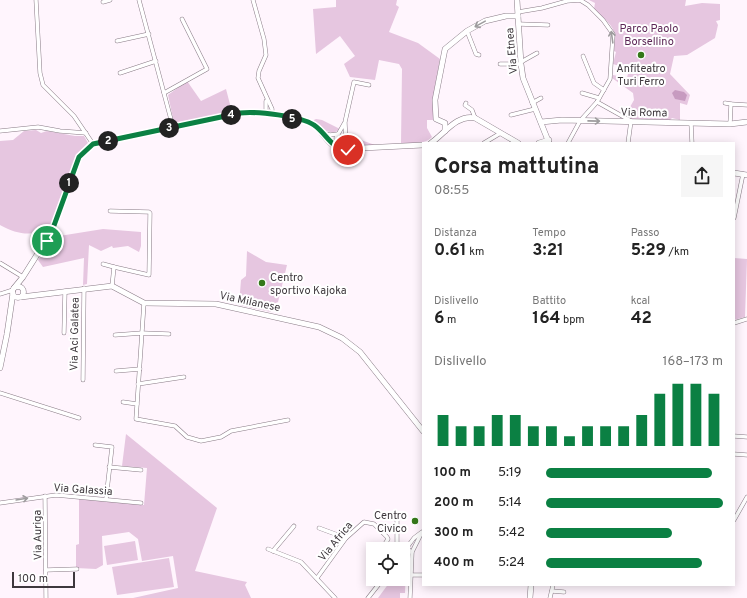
<!DOCTYPE html>
<html lang="it">
<meta charset="utf-8">
<style>
body{margin:0;font-family:Overpass,sans-serif;background:#f6f6f6;color:#222;height:100vh;display:flex;flex-direction:column;font-size:15px;white-space:nowrap}
*{box-sizing:border-box;margin:0}
p{font-size:13px;color:#767676}
.icon{flex:none;width:22px;height:22px;fill:none;stroke:currentColor;stroke-width:2;stroke-linecap:round;stroke-linejoin:round}
.map{position:relative;flex:1;overflow:hidden}
.panel{position:absolute;left:422px;top:142px;width:313px;height:444px;display:flex;flex-direction:column;background:#fff;border-radius:0px;box-shadow:0 2px 10px #0003}
.panel>*{flex:none}
.fabs{position:absolute;left:366px;top:542px;display:grid;gap:8px}
.fabs a{display:grid;place-items:center;width:44px;height:44px;border-radius:0px;background:#fff;box-shadow:0 2px 10px #0003;font-size:20px}
.scale{position:absolute;left:12px;bottom:10px;width:63px;box-sizing:border-box;padding-left:4px;border:2px solid #3e383d;border-top:0;font-size:11px;line-height:14px;white-space:nowrap;color:#3e383d;-webkit-text-stroke:3px #fff;paint-order:stroke}
.pin{position:absolute;display:grid;place-items:center;width:34px;height:34px;color:#fff;margin:-17px;border:2px solid #fff;border-radius:50%;box-shadow:0 1px 4px #0007}
.km{position:absolute;width:20px;height:20px;margin:-10px;border-radius:50%;background:#222;color:#fff;font-size:11px;line-height:20px;text-align:center}
.round{display:grid;place-items:center;flex:none;width:42px;height:42px;border-radius:0px;background:#f6f6f6}
.summary{display:flex;align-items:center;justify-content:space-between;height:68px;padding:0 12px}
h1{font-size:22px;font-weight:700;line-height:30px}
.metrics{display:grid;grid-template-columns:repeat(3,1fr);gap:6px;height:68px;padding:4px 12px}
.metrics div{display:grid;align-content:center}
.metrics b{font-size:17px;font-weight:700}
.metrics small{font-size:11px;font-weight:400}
.metrics p{font-size:11px}
.chart{height:112px;padding:8px 12px}
.chart p{display:flex;justify-content:space-between}
.chart svg{width:100%;height:72px;margin-top:4px;stroke:#0b8043;stroke-width:6}
ul{padding:0 12px;list-style:none;font-size:13px}
li{display:grid;grid-template-columns:64px 48px 1fr;align-items:center;height:30px}
li i{height:10px;border-radius:5px;background:#0b8043}
.map>svg:first-child{display:block}
.green{fill:#e6c6e0}
.water{fill:#c79bc0}
.lines{fill:none;stroke-linecap:round;stroke-linejoin:round}
.street-casing{stroke:#897b86;stroke-width:4.5}
.secondary-casing{stroke:#897b86;stroke-width:6}
.street{stroke:#fff;stroke-width:3.5}
.secondary{stroke:#fff;stroke-width:5}
.oneway{stroke:#9e9c9e}
.route-casing{stroke:#fff;stroke-width:8}
.route{stroke:#0b8043;stroke-width:5}
.poi-dot{fill:#347819;stroke:#fff;stroke-width:1.5}
.labels{text-anchor:middle;stroke-width:4;stroke-linejoin:round;paint-order:stroke}
.park-label{font-size:11px;fill:#5b2655;stroke:#fff}
.street-label{font-size:11px;fill:#3e383d;stroke:#fff}
.poi-label{font-size:11px;fill:#3e383d;stroke:#fff}
</style>
<div class="map">
<svg width="747" height="598" viewBox="0 0 747 598">
<rect width="100%" height="100%" fill="#fff5fd"/>
<g class="green">
<path d="M336,0H397L396,5L399,7L389,32L418,43L440,59L433,98V120H427V128L432,137C425,145 411,143 401,143L402,69L399,64L379,60L375,80L350,77L344,64L355,56L340,36L316,54L313,9L336,7Z"/>
<path d="M589,0H686L685,6L702,3L720,4V20L716,21L718,25L715,38L687,55L674,56L670,74L690,95L687,105L680,103V120L672,118L670,120H633L626,114L634,100L633,93L612,78L613,75L627,78L629,69L613,64L616,52L614,51C617,25 611,26 594,9L595,3Z"/>
<path d="M187,81L201,101L226,89L232,112L174,123L168,95Z"/>
<path d="M316,119L322,120L340,129L334,133L325,131L312,121Z"/>
<path d="M36,130L41,133L47,131L75,136H84L88,143L77,154L50,229C31,236 18,235 0,225V141L13,140L24,131Z"/>
<path d="M347,135L375,145C364,146 351,147 347,135Z"/>
<path d="M103,229L141,232V246L139,252L128,246L113,248L112,246L101,251L89,245L87,284L83,285L84,258L43,267L38,260L53,237Z"/>
<path d="M247,251L266,262L287,265L278,302L273,304L271,312L239,305L241,280L246,276Z"/>
<path d="M734,258L747,259L745,317L734,320Z"/>
<path d="M126,434L217,508L195,571L247,582L245,585L251,598H133L178,588L173,556L142,561L138,539L129,532L102,536L103,565L96,569L76,568V545L79,544V499L144,505L147,468L122,466Z"/>
<path d="M135,541L138,560L107,565L104,546Z"/>
<path d="M169,558L174,587L117,595L112,567Z"/>
<path d="M403,561L406,564L405,593H400V598H378L392,579H403Z"/>
</g>
<path class="water" d="M675,90L684,92L687,95L685,101L675,99L672,93Z"/>
<g class="lines">
<g class="street-casing">
<g id="street">
<path d="M36,0L40,73L43,85L74,116L93,144"/>
<path d="M139,0L173,127"/>
<path d="M253,0L264,39L266,55L259,71L258,78L272,109V114"/>
<path d="M103,2L110,0"/>
<path d="M518,12L542,8L567,1L580,0L588,5L603,20L613,34L610,79L597,102L580,121L568,143"/>
<path d="M519,24L548,25"/>
<path d="M467,31L476,54L479,55"/>
<path d="M117,41L149,34"/>
<path d="M583,56L594,83L604,90"/>
<path d="M521,62L537,53"/>
<path d="M500,64H521"/>
<path d="M120,73L156,61"/>
<path d="M164,93L207,69L182,19"/>
<path d="M582,93L599,98"/>
<path d="M266,101V113"/>
<path d="M597,102L631,121L628,143"/>
<path d="M466,103L465,105L472,110L475,118"/>
<path d="M532,103L541,98"/>
<path d="M725,103L731,104"/>
<path d="M511,115L535,109"/>
<path d="M345,122C345,131 348,144 339,149L337,145L336,138L345,122L354,82L369,85"/>
<path d="M691,123L692,143"/>
<path d="M730,124L731,104L747,105"/>
<path d="M0,131L38,127L60,131L86,133"/>
<path d="M322,133L330,135L338,134"/>
<path d="M346,138L351,145L357,147"/>
<path d="M484,143L499,134"/>
<path d="M110,211L149,212L150,213L149,275L114,267L112,286"/>
<path d="M734,218L743,174"/>
<path d="M0,263L23,277"/>
<path d="M103,264L114,267"/>
<path d="M0,294L13,290"/>
<path d="M144,303L136,419L175,426L187,437L201,441L221,437L231,431L288,420"/>
<path d="M734,323L747,319"/>
<path d="M64,333L65,291"/>
<path d="M115,335L142,333L169,334"/>
<path d="M116,371L140,369"/>
<path d="M83,380L84,288"/>
<path d="M138,384L184,377"/>
<path d="M0,393L79,418"/>
<path d="M123,402L137,404"/>
<path d="M734,436L747,437"/>
<path d="M95,445L112,447L106,499"/>
<path d="M734,454L747,455"/>
<path d="M109,467L141,470"/>
<path d="M45,496L46,598"/>
<path d="M0,503L56,495L141,503"/>
<path d="M734,520L747,497"/>
<path d="M319,528L346,538"/>
<path d="M268,549L301,562L335,598"/>
<path d="M397,549V516"/>
<path d="M405,550L414,538L422,532"/>
<path d="M273,551L294,526"/>
<path d="M403,552L408,549L412,553L410,598"/>
<path d="M412,552L421,534"/>
<path d="M406,559L409,568"/>
<path d="M46,570L77,569"/>
<path d="M410,575H423"/>
<path d="M317,578L346,538L364,522L374,524L387,537L388,539L385,544L388,549"/>
<path d="M552,591L564,592"/>
<path d="M368,598L383,579"/>
<path d="M550,598L553,585"/>
</g>
</g>
<g class="secondary-casing">
<g id="secondary">
<path d="M517,0L521,64L523,78L549,143"/>
<path d="M541,122L562,120L730,124L747,122"/>
<path d="M445,131V123L436,119L435,100L445,49L467,31L485,21L506,16H518"/>
<path d="M431,143C444,134 457,114 475,118L518,143"/>
<path d="M539,143L549,140"/>
<path d="M734,173L747,175"/>
<circle cx="18" cy="292" r="5.5"/>
<path d="M14,288L23,277L52,231L79,157L93,144L240,113C257,111 301,116 314,125C324,133 329,147 342,149L423,145"/>
<path d="M21,297L112,286L144,303L216,304L319,327L342,338L360,352L423,431"/>
<path d="M0,368L7,334L13,293"/>
<path d="M530,598L531,585"/>
</g>
</g>
<use href="#street" class="street"/>
<use href="#secondary" class="secondary"/>
</g>
<defs><path id="oneway-shaft" d="M-6 0H5M1.5-3L5.5 0L1.5 3" fill="none" stroke-width="1.6" stroke-linecap="round" stroke-linejoin="round"/></defs>
<g class="oneway">
<use href="#oneway-shaft" transform="translate(480 24) rotate(151)"/>
<use href="#oneway-shaft" transform="translate(612 37) rotate(-98)"/>
<use href="#oneway-shaft" transform="translate(594 121) rotate(1)"/>
<use href="#oneway-shaft" transform="translate(22 499) rotate(-9)"/>
</g>
<g class="lines">
<g class="route-casing">
<path id="route" d="M47,241L52,231L79,157L93,144L240,113C257,111 300,116 314,125C327,134 330,148 348,150"/>
</g>
<use href="#route" class="route"/>
</g>
<g class="poi-dot">
<circle cx="641" cy="55" r="4"/>
<circle cx="262" cy="283" r="4"/>
<circle cx="415" cy="521" r="4"/>
</g>
<g class="labels">
<g class="park-label">
<text x="649" y="32">Parco Paolo<tspan x="649" dy="13">Borsellino</tspan></text>
</g>
<g class="street-label">
<text transform="translate(511 51) rotate(-95)" y="4">Via Etnea</text>
<text transform="translate(644 112) rotate(1)" y="4">Via Roma</text>
<text transform="translate(250 301) rotate(12)" y="4">Via Milanese</text>
<text transform="translate(74 334) rotate(-89)" y="4">Via Aci Galatea</text>
<text transform="translate(83 489) rotate(4)" y="4">Via Galassia</text>
<text transform="translate(37 535) rotate(-91)" y="4">Via Auriga</text>
<text transform="translate(335 541) rotate(-51)" y="4">Via Africa</text>
</g>
<g class="poi-label">
<text x="641" y="72">Anfiteatro<tspan x="641" dy="13">Turi Ferro</tspan></text>
<text x="270" y="281" text-anchor="start">Centro<tspan x="270" dy="13">sportivo Kajoka</tspan></text>
<text x="407" y="519" text-anchor="end">Centro<tspan x="407" dy="13">Civico</tspan></text>
</g>
</g>
</svg>
<div class="fabs">
<a><svg class="icon" aria-label="locate" viewBox="0 0 24 24"><circle cx="12" cy="12" r="6"/><path d="M12 2v4M12 18v4M2 12h4M18 12h4"/></svg></a>
</div>
<div class="scale">100 m</div>
<div class="pin" style="left:47px;top:241px;background:#1e9e55"><svg class="icon" aria-label="arrive" viewBox="0 0 24 24"><path d="M6 21V4h12l-3 4 3 4H6"/></svg></div>
<div class="pin" style="left:348px;top:150px;background:#d93025"><svg class="icon" aria-label="check" viewBox="0 0 24 24"><path d="M5 12l5 5 9-10"/></svg></div>
<b class="km" style="left:69px;top:183px">1</b>
<b class="km" style="left:108px;top:141px">2</b>
<b class="km" style="left:169px;top:128px">3</b>
<b class="km" style="left:231px;top:115px">4</b>
<b class="km" style="left:292px;top:119px">5</b>
<section class="panel">
<div class="summary"><div><h1>Corsa mattutina</h1><p>08:55</p></div><a class="round"><svg class="icon" aria-label="share" viewBox="0 0 24 24"><path d="M12 15V3M7 8l5-5 5 5M5 13v7h14v-7"/></svg></a></div>
<div class="metrics">
<div><p>Distanza</p><b>0.61<small> km</small></b></div>
<div><p>Tempo</p><b>3:21</b></div>
<div><p>Passo</p><b>5:29<small> /km</small></b></div>
</div>
<div class="metrics">
<div><p>Dislivello</p><b>6<small> m</small></b></div>
<div><p>Battito</p><b>164<small> bpm</small></b></div>
<div><p>kcal</p><b>42</b></div>
</div>
<div class="chart"><p><span>Dislivello</span>168–173 m</p>
<svg viewBox="0 0 160 44" preserveAspectRatio="none"><path d="M5 44V25M15 44V32M25 44V32M35 44V25M45 44V25M55 44V32M65 44V32M75 44V38M85 44V32M95 44V32M105 44V32M115 44V25M125 44V12M135 44V6M145 44V6M155 44V12"/></svg>
</div>
<ul>
<li><b>100 m</b>5:19<i style="width:94%"></i></li>
<li><b>200 m</b>5:14<i style="width:100%"></i></li>
<li><b>300 m</b>5:42<i style="width:71%"></i></li>
<li><b>400 m</b>5:24<i style="width:88%"></i></li>
</ul>
</section>
</div>
